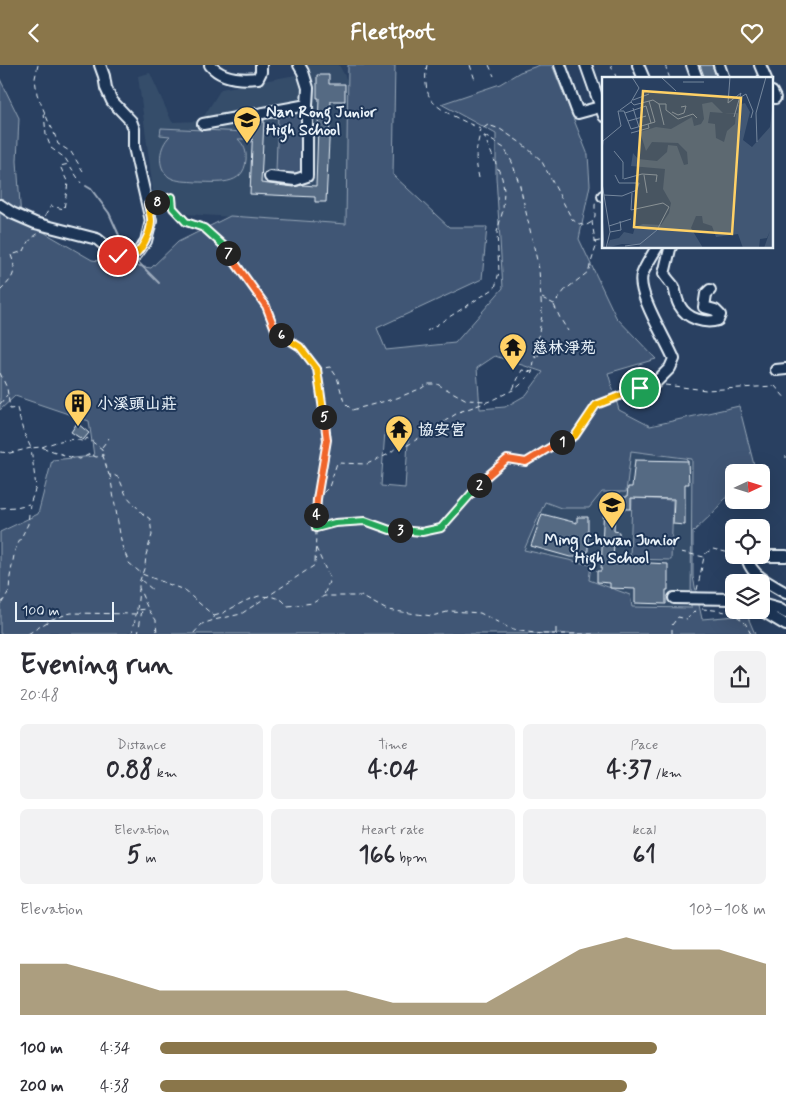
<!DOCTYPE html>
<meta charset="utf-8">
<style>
body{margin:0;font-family:Mynerve,"LXGW WenKai TC",sans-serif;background:#f2f2f3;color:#2b2b33;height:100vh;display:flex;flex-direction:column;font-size:19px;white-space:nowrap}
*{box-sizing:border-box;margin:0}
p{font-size:16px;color:#7c7c81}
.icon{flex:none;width:28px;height:28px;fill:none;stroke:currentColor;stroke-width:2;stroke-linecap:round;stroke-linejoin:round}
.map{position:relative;height:569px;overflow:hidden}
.details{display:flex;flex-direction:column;background:#fff;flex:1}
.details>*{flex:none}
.needle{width:32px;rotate:86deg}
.tools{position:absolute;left:725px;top:399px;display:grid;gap:10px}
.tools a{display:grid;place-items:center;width:45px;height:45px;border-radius:8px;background:#fff;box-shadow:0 5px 20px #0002;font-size:25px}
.scale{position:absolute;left:15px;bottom:12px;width:99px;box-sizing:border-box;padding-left:5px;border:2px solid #e8f1f8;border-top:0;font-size:14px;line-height:18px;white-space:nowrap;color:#e8f1f8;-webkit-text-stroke:4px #1d3557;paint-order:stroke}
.pin{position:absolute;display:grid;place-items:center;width:42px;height:42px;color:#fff;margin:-21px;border:2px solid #fff;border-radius:50%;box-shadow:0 1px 5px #0007}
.km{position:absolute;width:25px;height:25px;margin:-12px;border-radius:50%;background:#222;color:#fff;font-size:14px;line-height:25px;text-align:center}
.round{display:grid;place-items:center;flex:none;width:52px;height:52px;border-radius:8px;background:#f2f2f3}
.overview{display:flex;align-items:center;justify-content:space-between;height:85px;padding:0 20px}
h1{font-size:28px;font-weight:800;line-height:38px}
.metrics{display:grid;grid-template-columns:repeat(3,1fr);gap:8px;height:85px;padding:5px 20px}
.metrics div{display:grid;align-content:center;border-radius:8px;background:#f2f2f3;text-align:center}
.metrics b{font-size:25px;font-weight:800}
.metrics small{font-size:14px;font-weight:400}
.metrics p{font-size:14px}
.chart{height:140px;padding:10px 20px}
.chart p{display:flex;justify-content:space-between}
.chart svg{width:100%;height:90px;margin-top:5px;fill:#8a764a;opacity:.7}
ul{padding:0 20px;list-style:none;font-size:16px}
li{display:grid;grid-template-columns:80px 60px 1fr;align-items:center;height:38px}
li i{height:12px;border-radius:6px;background:#8a764a}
header{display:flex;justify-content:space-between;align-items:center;height:65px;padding:0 20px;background:#8a764a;color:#fff;font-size:22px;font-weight:800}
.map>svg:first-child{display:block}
.built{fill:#364d6b}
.green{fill:#415774;stroke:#94a4b6;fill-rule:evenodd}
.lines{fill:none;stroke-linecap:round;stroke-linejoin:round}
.stream{stroke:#9dabbd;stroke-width:2}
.building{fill:#556a83;stroke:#e8f1f8}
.minor-casing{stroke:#e8f1f8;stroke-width:14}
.path{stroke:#e8f1f8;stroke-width:1;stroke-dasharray:5 4;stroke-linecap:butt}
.minor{stroke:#1d3557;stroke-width:10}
.split-1-casing{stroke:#fff;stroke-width:10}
.split-2-casing{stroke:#fff;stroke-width:10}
.split-3-casing{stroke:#fff;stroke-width:10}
.split-4-casing{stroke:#fff;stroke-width:10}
.split-5-casing{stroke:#fff;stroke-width:10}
.split-6-casing{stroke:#fff;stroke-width:10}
.split-7-casing{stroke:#fff;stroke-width:10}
.split-8-casing{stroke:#fff;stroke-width:10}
.split-9-casing{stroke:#fff;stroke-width:10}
.split-1{stroke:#f5b400;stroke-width:6}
.split-2{stroke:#f0652b;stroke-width:6}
.split-3{stroke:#22a559;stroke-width:6}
.split-4{stroke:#22a559;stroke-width:6}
.split-5{stroke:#f0652b;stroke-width:6}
.split-6{stroke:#f5b400;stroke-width:6}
.split-7{stroke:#f0652b;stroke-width:6}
.split-8{stroke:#22a559;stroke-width:6}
.split-9{stroke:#f5b400;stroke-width:6}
.labels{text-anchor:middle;stroke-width:4;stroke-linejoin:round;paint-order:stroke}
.poi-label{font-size:16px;font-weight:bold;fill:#e8f1f8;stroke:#1d3557;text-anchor:start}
.inset-road{fill:none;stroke:#75879d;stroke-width:1}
.view{fill:#ffd166;fill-opacity:0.15;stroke:#ffd166;stroke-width:2.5}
.inset-edge{fill:none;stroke:#e8f1f8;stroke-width:2.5}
</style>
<header><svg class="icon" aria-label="back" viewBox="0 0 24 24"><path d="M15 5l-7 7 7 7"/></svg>Fleetfoot<svg class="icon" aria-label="heart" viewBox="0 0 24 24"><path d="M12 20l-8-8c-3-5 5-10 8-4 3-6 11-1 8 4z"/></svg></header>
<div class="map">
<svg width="786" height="569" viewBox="0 0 786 569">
<rect width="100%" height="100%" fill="#294061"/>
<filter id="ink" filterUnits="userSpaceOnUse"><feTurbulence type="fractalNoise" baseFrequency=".02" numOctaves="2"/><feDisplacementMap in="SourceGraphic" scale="10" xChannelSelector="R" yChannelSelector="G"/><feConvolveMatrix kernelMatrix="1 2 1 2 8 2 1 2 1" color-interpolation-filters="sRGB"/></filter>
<g filter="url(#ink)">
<g class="built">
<path d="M301,0H339L348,17L346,159L170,148L164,136L150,138L149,131L153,129L150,101L138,11L150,8L172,57L201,56L221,24L301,9Z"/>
<path d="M631,386L692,394L691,543L631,542L630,530L589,515L524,485L545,436L561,443Z"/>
</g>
<g class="green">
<path d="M348,0H395L393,110L449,162H487L482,214L377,263L386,285L455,278L503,223L496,112V69L441,39L500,19L520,7L540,0H552L588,90L590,120L579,174L616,252L656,294L608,308L619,345L650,361L739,341L754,400L748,407L734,408V423L713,448L693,467V512L702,554L747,550L755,569H0V467L38,449L52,395L94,391L89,356L15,331L0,345V14L19,53L17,96L21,154L92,195L151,203L178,177L230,151L346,159ZM495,291L543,307L526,330L505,342L480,344L477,303ZM409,362L405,423L381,421L385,366ZM631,386L692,394L691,543L632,542L630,530L589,515L591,500L524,485L545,437L561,443H589L602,427H626Z"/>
<path d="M278,47L303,48L301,108L276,107Z"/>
<path d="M161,63L246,67V74H238C244,80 247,86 246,95C244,122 216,117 196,117C188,116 177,117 169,112C156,102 159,81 170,71L160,70Z"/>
<path d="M632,433L673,435L671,495L630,494Z"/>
</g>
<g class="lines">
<g class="stream">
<path d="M86,121L91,124L109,148L127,188"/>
<path d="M136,195L159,218"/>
</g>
</g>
<g class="building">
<path d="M700,0H712L717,14H705Z"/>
<path d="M317,10H329V19H345V36H331L326,137H315V132L250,129L253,57L263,55H264L261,118L294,122L302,120L316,121L319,33H317Z"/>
<path d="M77,358L89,368L83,375L71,367Z"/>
<path d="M635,395L688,396L689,419H685V460L673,459L674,434L631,433V444H615L614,466L619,467V477H614L613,496L668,499V525H666V539L635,538V524L610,523V518L597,517V506H601L604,437L621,438V432H627L628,422H632Z"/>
<path d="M542,449L577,458V452H588V492H570L531,481Z"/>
</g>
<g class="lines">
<g class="minor-casing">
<g id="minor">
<path d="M210,0C222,14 241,15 258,13L261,7V0"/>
<path d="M560,0L578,48L600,42"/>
<path d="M586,0L604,51"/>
<path d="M638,0L644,14"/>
<path d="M692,0L697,14"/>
<path d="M719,0L724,14"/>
<path d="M760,0L766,14"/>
<path d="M772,27L775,33"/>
<path d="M203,59L307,40"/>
<path d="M270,112L295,115L307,111V40L308,23L303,7L299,0"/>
<path d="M603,131H604"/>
<path d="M0,140L12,148L35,158L97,174L118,191L128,193L136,190L146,176L151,156L134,82V64L131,56L112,36L106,23L104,11L100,0"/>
<path d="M671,182L670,184L664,209C667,214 671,218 674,222C676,228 676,235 680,241C687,254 705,259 718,255L720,250L715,245L704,242L706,229L710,225"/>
<path d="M776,305L786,304"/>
<path d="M653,320L670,303L674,294C667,276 636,228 642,210C645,201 652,191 657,182"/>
<path d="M786,491H751L748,496C753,512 773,520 786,528"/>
<path d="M674,533L734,534"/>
<path d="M761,539L779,544L786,548"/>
<path d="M761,545L786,560"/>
</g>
</g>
<g class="path">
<path d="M38,0L35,13L37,29L49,58L53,65L58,79L71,87L83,106"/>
<path d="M427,0C425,8 425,20 428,28C432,45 466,56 480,64"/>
<path d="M470,0L475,15"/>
<path d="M489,0L494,11"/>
<path d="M611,0L617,14"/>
<path d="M665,0L670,14"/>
<path d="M44,48L46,70L51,83L65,93L81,118"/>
<path d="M479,113C475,93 475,88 480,69"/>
<path d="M155,138L172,132L173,143L186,157L204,163L223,181L266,241L276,267L300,282L317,304L327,375L317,434L315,500L241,549L214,555L202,559L193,569"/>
<path d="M45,151L51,141L64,144L68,118L60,101L69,99"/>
<path d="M595,177L604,175"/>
<path d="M0,226C12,214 18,208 11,190L24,186C28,177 31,173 39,168"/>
<path d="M542,233L554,239L565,225L588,207L596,182L592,157L595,151V140L596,136"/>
<path d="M554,240L560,253L568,266"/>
<path d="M427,266L495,223L499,207L497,167L503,145L504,125L502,113L484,71"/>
<path d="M535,293L540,289L543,285L539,273"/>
<path d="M317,304L330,302L337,312L344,337L352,345L397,333L422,323L427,319H437L467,335L486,336"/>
<path d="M0,308L7,323L10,344L17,343L23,366L31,383L41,382L73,393L80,394L90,389L96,392L103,391L109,410H114L119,413L126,430L143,449L150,454L152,470L146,490L145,501L139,518V523L148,544L156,555L157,569"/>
<path d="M665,320L706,325L774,321"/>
<path d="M775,321L786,334"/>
<path d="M513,324L522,305L532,307"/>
<path d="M0,339L7,330"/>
<path d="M42,382C55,377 71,371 84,377L87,373L102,384L103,391"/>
<path d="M102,382L109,373"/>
<path d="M0,387L10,388L31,383L36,422L30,439L28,459L15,485L10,512L9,526L0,541"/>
<path d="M786,391V393"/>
<path d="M110,410L122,481L129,498L142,509L184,525L214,551V555"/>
<path d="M317,434L329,422L337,398L367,399L389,389L398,381L408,380L459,347L490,336L513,325L519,321L532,308L542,250L539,204L520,121L512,97L504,83L480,68L479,66L488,60L500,64L521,78L541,95L572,154L577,158L585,161L592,157"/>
<path d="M0,443L16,442L29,439"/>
<path d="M316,463L335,458L365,456L390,465L422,467L441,463L485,413L507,394L526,397L554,380L575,371L596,340L640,323L646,322"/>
<path d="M316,483L330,514L324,530"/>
<path d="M681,487L704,492L706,488L713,484L734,489"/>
<path d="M141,515L153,525"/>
<path d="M697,525L704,492"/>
<path d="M702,544C716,545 735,546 745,558C747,561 749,566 751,569"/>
<path d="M137,545L139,524"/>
<path d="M214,551L221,549L245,536L259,531L273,532L282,535L288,541L313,538L324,531H361L387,545L432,551L451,546L480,548L513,565L542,569"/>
<path d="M556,568V563"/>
<path d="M28,569L52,554L71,548L136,549"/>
<path d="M132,569L137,545L147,544"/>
<path d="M138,569L142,545"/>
<path d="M543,569H596"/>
<path d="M672,569V560L678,552L687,554L695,546L697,542"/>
</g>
<use href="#minor" class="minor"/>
</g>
</g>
<g class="lines" filter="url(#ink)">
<g class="split-1-casing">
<path id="split-1" d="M562,377L575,371L596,340L640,323"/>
</g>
<g class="split-2-casing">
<path id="split-2" d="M479,420L485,413L507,394L526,397L554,380L562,377"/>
</g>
<g class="split-3-casing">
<path id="split-3" d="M400,465L422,467L441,463L479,420"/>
</g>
<g class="split-4-casing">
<path id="split-4" d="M316,450V463L335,458L365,456L390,465H400"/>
</g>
<g class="split-5-casing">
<path id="split-5" d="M316,450L317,434L327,375L324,352"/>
</g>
<g class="split-6-casing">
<path id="split-6" d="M281,270L300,282L317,304L324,352"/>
</g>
<g class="split-7-casing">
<path id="split-7" d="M228,188L266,241L276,267L281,270"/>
</g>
<g class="split-8-casing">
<path id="split-8" d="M157,137L172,132L173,143L186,157L204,163L224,181L228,188"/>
</g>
<g class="split-9-casing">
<path id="split-9" d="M118,191C122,192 126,193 130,192C141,189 151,167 151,156C151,151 149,145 148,140L157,137"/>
</g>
<use href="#split-1" class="split-1"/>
<use href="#split-2" class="split-2"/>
<use href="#split-3" class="split-3"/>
<use href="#split-4" class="split-4"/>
<use href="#split-5" class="split-5"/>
<use href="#split-6" class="split-6"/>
<use href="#split-7" class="split-7"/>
<use href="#split-8" class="split-8"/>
<use href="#split-9" class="split-9"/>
</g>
<defs>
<g id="school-pin" transform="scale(1.4375)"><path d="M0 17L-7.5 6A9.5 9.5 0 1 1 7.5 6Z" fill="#ffd166" stroke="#1d3557"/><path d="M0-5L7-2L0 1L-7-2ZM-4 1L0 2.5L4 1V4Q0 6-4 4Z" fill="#111"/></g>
<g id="temple-pin" transform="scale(1.4375)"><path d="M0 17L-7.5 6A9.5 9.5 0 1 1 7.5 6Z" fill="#ffd166" stroke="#1d3557"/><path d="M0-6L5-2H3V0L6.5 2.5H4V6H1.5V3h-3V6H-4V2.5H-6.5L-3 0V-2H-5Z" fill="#111"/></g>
<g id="building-pin" transform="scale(1.4375)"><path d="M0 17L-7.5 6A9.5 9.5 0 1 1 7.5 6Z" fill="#ffd166" stroke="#1d3557"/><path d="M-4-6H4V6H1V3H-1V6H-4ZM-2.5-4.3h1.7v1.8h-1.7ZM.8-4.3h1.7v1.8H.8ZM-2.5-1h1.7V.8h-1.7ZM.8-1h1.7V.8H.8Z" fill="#111"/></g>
</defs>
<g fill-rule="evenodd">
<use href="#school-pin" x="247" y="55"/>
<use href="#temple-pin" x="513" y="282"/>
<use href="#building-pin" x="78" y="338"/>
<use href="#temple-pin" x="399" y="364"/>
<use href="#school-pin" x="612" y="440"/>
</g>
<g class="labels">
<g class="poi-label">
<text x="266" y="52">Nan Rong Junior<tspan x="266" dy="18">High School</tspan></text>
<text x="532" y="288">慈林淨苑</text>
<text x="97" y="344">小溪頭山莊</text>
<text x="418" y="370">協安宮</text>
<text x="612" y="480" text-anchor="middle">Ming Chwan Junior<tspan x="612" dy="18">High School</tspan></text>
</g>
</g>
<g transform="translate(602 12)">
<rect width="171" height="171" fill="#294061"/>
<path d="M171,24V171H162L168,154L165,161L158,162L157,171H141L136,157L114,160L110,149L101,146L100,139H94L89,151L101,171H37L38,168L20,167L4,171L8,163L17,161L22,155L31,157L33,150L41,147L59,148L67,136L69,126L61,112L63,92L29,89L31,76L36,82L55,84L65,75L66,68L75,69L82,88L86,87L85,75L76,66L50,65L44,74L38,55L54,50L69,52L90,40L92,49L99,47L102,42L100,27L110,25L121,36L129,37L136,36V28L143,26L148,35L141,63L150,70L168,50ZM108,35L134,37L133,47L125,54L122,65L114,61L113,47L106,46Z" fill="#415774" fill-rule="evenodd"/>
<path class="inset-road" d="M59,0L74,14M81,5H102M139,20L144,17L151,34L149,41M31,23L47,17M29,25L32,28L51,23L57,27L62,48M126,26L139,16L132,40M126,26L128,0M57,27H64V33L76,42L91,37L95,41M31,31L37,50M18,33L29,25L37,11L30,0M16,34H22L29,52L53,45L47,24M70,35L76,38L82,36L84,29L79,30M23,36L44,29L49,46M26,44L44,39M29,56L47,51L46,47M155,65L154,36L164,0M0,74L1,64L19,49L16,34M12,74L21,85V102M42,98L45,116M22,102L40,97L55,98L54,105M0,106L8,155L4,171M2,118L20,119L35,113L37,106H17L13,98M0,136L2,171M7,149L29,142M8,155L19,153L18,144M23,169L38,167L55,153L67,130L61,126L29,133L30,116"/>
<path class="view" d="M41,14L139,21L130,157L32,150Z"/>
<rect width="171" height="171" class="inset-edge"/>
</g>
</svg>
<div class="tools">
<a><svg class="needle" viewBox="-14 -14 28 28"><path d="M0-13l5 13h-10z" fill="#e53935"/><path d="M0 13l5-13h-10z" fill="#7c7c81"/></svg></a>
<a><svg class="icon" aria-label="locate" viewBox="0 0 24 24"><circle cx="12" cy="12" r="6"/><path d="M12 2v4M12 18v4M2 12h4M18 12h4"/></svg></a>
<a><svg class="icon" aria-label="layers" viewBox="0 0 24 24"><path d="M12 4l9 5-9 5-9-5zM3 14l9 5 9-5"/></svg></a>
</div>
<div class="scale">100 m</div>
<div class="pin" style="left:640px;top:323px;background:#1e9e55"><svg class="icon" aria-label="arrive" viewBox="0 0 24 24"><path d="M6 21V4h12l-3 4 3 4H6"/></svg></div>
<div class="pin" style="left:118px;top:191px;background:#d93025"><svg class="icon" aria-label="check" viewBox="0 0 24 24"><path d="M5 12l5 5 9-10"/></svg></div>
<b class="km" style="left:562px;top:377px">1</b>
<b class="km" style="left:479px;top:420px">2</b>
<b class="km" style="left:400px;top:465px">3</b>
<b class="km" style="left:316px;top:450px">4</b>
<b class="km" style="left:324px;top:352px">5</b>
<b class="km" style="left:281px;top:270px">6</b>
<b class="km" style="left:228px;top:188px">7</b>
<b class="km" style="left:157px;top:137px">8</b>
</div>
<section class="details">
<div class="overview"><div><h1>Evening run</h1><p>20:48</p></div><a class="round"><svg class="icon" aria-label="share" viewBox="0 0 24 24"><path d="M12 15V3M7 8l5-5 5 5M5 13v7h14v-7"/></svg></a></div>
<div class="metrics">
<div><p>Distance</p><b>0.88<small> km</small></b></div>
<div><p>Time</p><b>4:04</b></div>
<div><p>Pace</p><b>4:37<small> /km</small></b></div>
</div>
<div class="metrics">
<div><p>Elevation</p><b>5<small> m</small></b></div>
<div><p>Heart rate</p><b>166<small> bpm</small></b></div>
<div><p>kcal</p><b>61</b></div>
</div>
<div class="chart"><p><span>Elevation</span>103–108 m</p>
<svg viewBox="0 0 160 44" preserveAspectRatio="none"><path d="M0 44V19L10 19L20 25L30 32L40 32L50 32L60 32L70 32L80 38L90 38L100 38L110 25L120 12L130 6L140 12L150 12L160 19V44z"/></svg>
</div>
<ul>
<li><b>100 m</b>4:34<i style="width:82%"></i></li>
<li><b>200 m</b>4:38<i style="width:77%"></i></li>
</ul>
</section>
